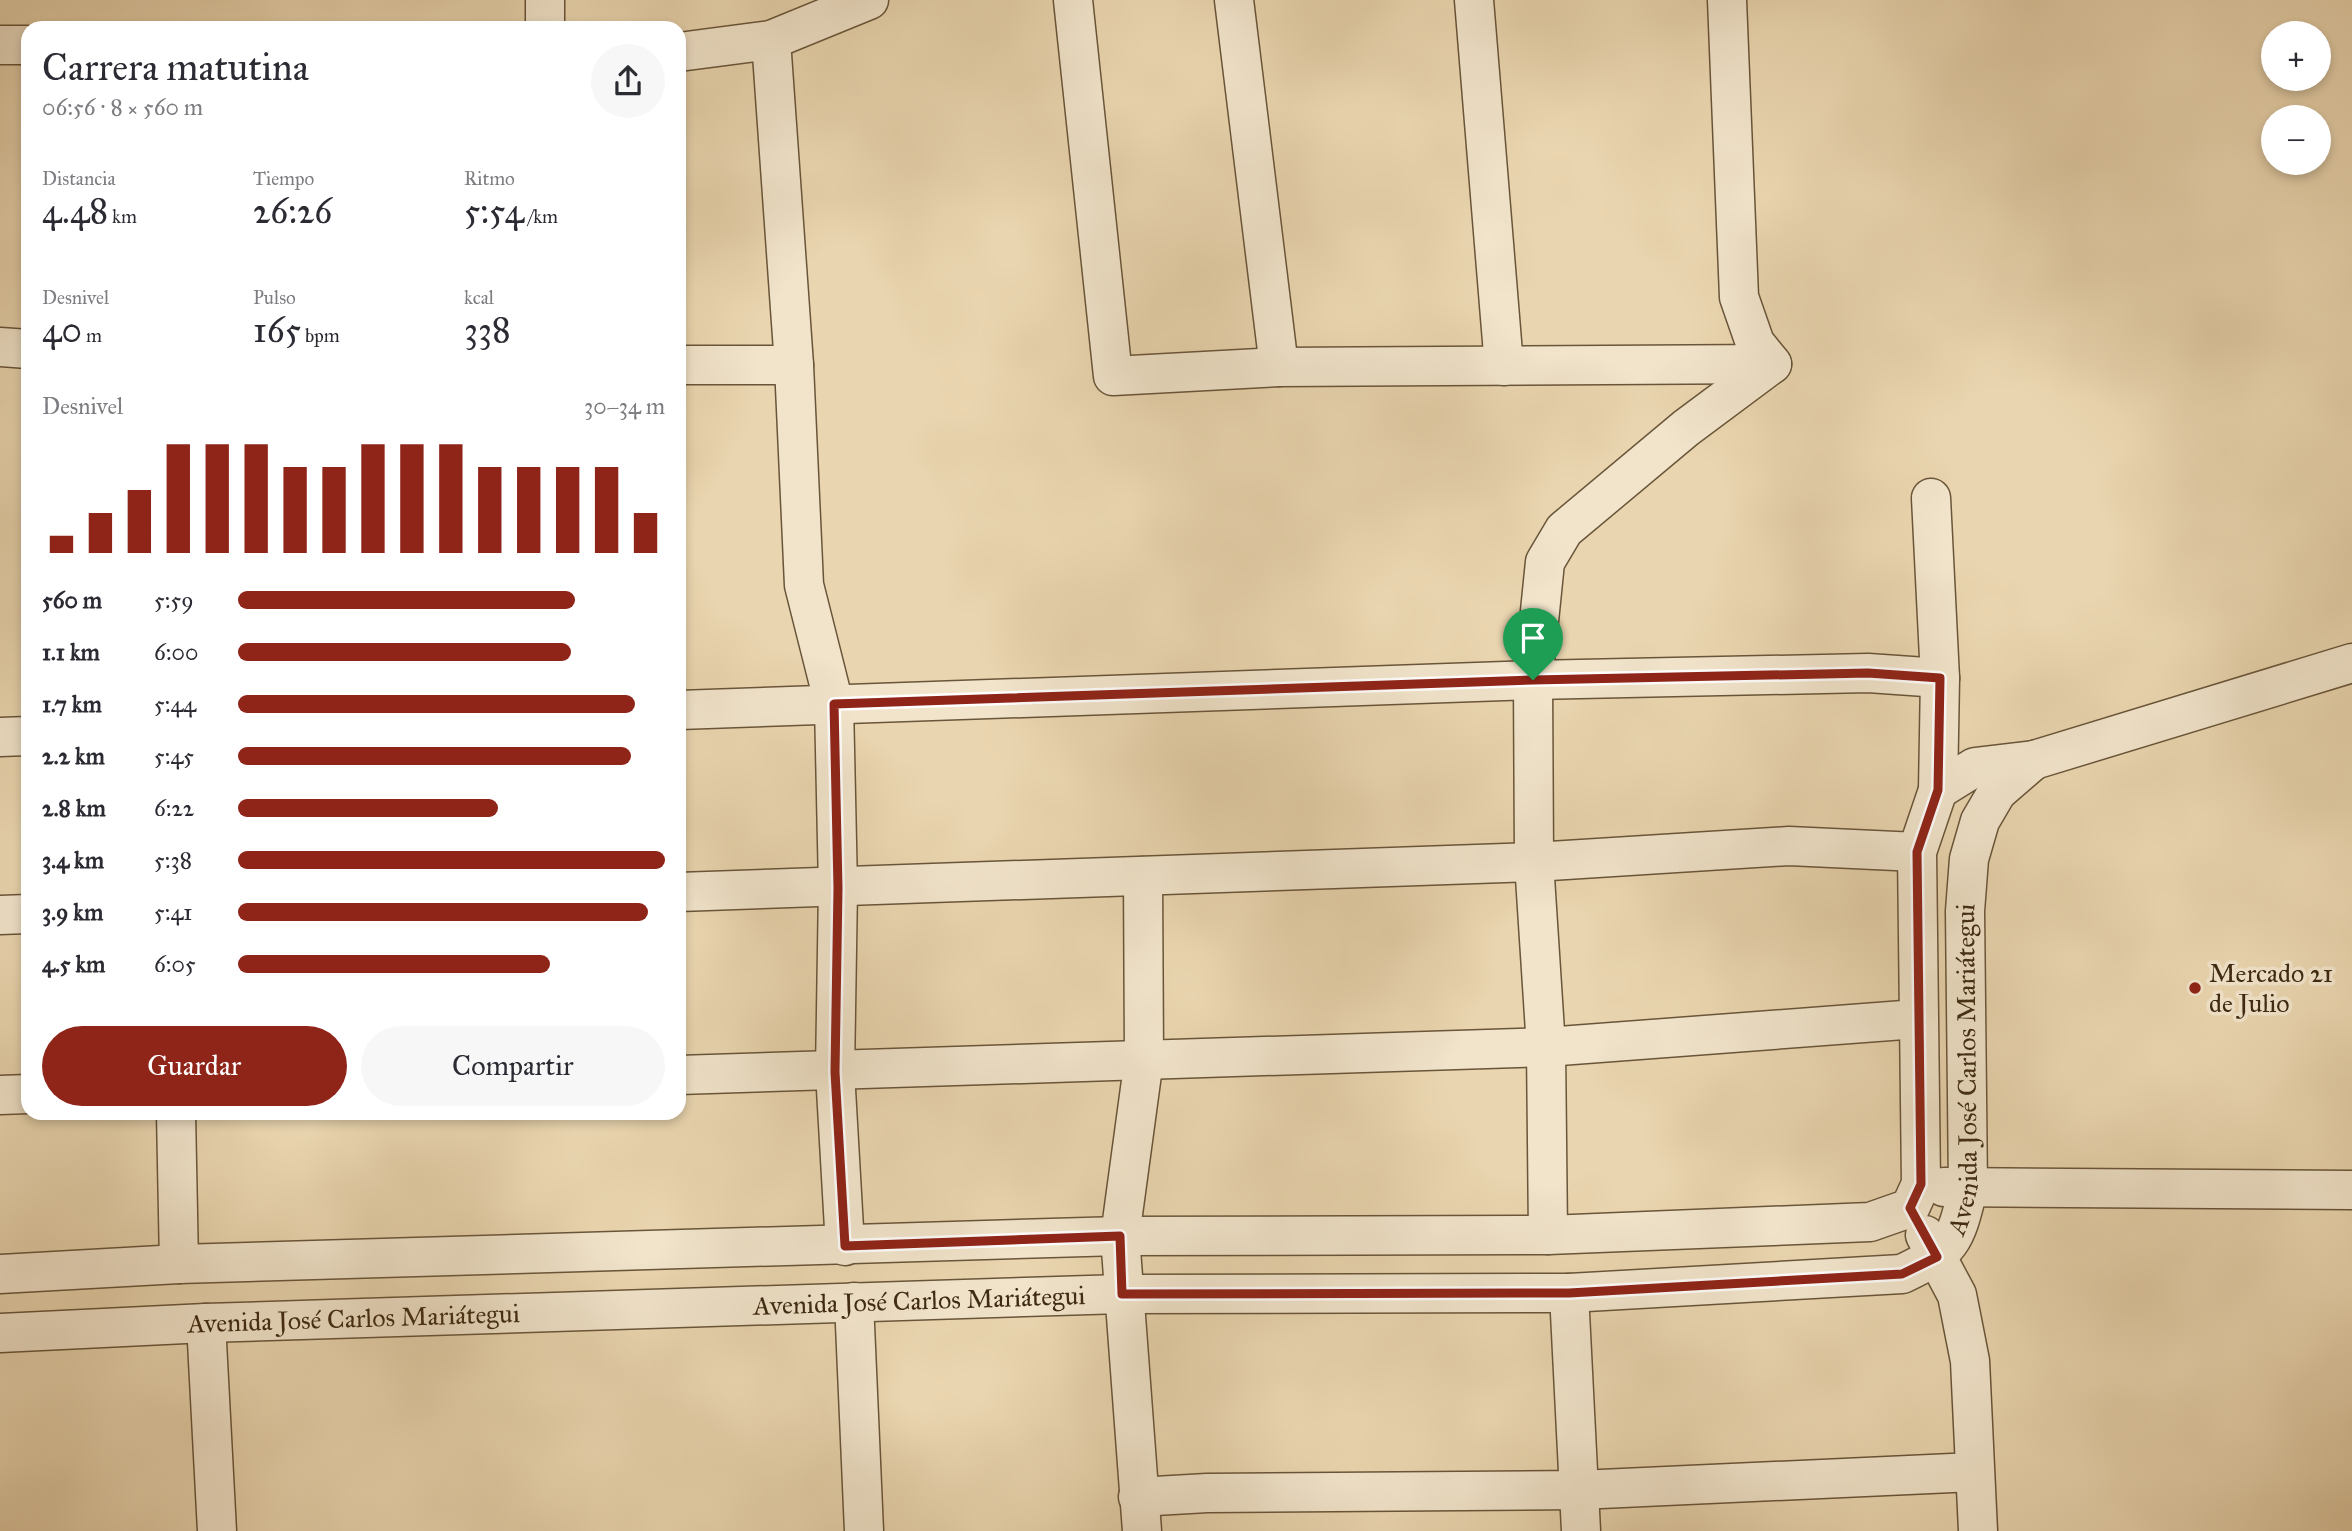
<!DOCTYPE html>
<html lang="es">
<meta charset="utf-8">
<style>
body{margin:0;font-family:"IM FELL Great Primer",serif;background:#f7f7f7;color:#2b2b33;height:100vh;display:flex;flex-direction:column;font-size:26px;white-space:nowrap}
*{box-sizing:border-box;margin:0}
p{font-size:23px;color:#7c7c81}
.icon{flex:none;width:38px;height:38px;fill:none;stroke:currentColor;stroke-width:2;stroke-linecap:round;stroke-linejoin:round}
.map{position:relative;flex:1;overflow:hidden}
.details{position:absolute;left:21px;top:21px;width:665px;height:1099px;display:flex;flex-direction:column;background:#fff;border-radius:21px;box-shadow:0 4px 10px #0003}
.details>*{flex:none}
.buttons{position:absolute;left:2261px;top:21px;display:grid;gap:14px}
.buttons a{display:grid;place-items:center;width:70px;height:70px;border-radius:50%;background:#fff;box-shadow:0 4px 10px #0003;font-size:35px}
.pin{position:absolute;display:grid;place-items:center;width:60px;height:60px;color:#fff;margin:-72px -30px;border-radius:50% 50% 50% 0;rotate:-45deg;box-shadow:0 0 7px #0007}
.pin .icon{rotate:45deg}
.round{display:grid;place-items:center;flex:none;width:74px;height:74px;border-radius:37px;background:#f7f7f7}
.overview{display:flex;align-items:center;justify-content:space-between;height:119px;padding:0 21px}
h1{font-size:38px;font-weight:600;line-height:52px}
.metrics{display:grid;grid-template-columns:repeat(3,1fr);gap:10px;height:119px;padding:7px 21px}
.metrics div{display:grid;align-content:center}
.metrics b{font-size:35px;font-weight:600}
.metrics small{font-size:19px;font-weight:400}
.metrics p{font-size:19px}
.chart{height:196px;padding:14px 21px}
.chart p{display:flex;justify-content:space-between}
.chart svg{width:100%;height:126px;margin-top:7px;stroke:#8f2418;stroke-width:6}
.cta{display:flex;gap:14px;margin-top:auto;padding:14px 21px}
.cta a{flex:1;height:80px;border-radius:42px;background:#8f2418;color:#fff;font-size:28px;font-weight:600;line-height:80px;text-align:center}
.cta a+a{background:#f7f7f7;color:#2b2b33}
ul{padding:0 21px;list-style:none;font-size:23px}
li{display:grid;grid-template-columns:112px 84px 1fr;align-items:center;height:52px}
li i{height:18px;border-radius:9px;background:#8f2418}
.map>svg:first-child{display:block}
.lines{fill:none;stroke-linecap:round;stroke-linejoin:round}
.minor-casing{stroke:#695539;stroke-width:41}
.minor{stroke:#f1e4cb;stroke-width:38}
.route-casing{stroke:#fff;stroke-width:14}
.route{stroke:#8f2418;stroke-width:9}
.poi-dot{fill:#8f2418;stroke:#f1e4cb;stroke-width:2.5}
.labels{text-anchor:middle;stroke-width:7;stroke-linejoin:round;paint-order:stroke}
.poi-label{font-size:26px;fill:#3e2a12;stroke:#f1e4cb;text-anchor:start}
.street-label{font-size:26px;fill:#3e2a12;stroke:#f1e4cb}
</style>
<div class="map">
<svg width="2352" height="1531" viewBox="0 0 2352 1531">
<rect width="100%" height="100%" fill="#e9d5af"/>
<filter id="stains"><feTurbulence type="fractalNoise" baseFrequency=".00286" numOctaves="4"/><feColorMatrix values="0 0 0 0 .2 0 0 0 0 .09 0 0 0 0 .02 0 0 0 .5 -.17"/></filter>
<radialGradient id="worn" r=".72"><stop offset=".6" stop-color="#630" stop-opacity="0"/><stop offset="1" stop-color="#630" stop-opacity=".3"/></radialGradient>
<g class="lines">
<g class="minor-casing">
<g id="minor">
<path d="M545,0V28"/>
<path d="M1073,0L1113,376L1279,367L1772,364"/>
<path d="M1234,0L1279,367"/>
<path d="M1474,0L1504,366"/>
<path d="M771,40L794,365L804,585L834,704L838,888L835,1072L845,1246"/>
<path d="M0,45H28"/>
<path d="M679,52L771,40L869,0"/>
<path d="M0,347L28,349"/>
<path d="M679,365H794"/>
<path d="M1931,498L1940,678L1938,790"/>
<path d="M679,710L1533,680L1868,673L1940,678"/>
<path d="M0,737L28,736"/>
<path d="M679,892L1534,862L1789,846L1917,852"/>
<path d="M0,915L28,914"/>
<path d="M679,1075L1546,1047L1917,1019"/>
<path d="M0,1095L28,1094"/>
<path d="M176,1113L179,1264"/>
<path d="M1944,1187L2352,1190"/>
<path d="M1548,1235L1546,1047L1534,862L1533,680L1545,562L1564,530L1686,428L1772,364L1755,343L1739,297L1727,0"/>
<path d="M1925,1235L1957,1295L1970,1361L1978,1531"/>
<path d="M0,1274L179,1264L1120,1236L1548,1235L1870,1222L1910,1208L1921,1184L1917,852L1938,790L1975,767L2034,760L2352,663"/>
<path d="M1569,1293L1581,1531"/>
<path d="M854,1302L864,1531"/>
<path d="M206,1323L217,1531"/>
<path id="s1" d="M0,1333L206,1323L1122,1294L1569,1293L1902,1274C1952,1250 1955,1243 1968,1189L1965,911L1969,859L1980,821L1997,792L2034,760"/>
<path d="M1138,1497L1207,1493L1579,1490L1974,1472"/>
<path d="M1142,1531L1120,1236L1144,1059L1143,876"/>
</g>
</g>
<use href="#minor" class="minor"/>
</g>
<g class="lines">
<g class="route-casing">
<path id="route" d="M1868,673L1940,678L1938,790L1917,852L1921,1184L1910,1208L1937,1257L1902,1274L1569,1293L1122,1294L1120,1236L845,1246L835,1072L838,888L834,704L1533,680Z"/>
</g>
<use href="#route" class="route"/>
</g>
<circle class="poi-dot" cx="2195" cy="988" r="7"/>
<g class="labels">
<g class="poi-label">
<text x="2209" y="982">Mercado 21<tspan x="2209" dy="30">de Julio</tspan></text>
</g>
<g class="street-label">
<text dy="9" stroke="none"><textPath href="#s1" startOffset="2137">Avenida José Carlos Mariátegui</textPath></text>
<text dy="9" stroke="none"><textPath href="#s1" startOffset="920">Avenida José Carlos Mariátegui</textPath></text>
<text dy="9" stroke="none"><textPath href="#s1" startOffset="354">Avenida José Carlos Mariátegui</textPath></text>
</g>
</g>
<rect width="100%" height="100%" filter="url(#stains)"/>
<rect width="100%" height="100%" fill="url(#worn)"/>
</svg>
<div class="buttons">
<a>+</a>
<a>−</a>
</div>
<div class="pin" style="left:1533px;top:680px;background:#1e9e55"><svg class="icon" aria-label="arrive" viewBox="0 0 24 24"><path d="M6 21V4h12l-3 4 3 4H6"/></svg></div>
<section class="details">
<div class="overview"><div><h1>Carrera matutina</h1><p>06:56 · 8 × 560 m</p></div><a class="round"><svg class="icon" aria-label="share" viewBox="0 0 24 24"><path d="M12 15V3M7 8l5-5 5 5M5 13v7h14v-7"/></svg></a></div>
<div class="metrics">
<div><p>Distancia</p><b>4.48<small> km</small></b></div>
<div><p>Tiempo</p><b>26:26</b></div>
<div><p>Ritmo</p><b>5:54<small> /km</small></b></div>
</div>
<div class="metrics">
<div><p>Desnivel</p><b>40<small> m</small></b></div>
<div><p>Pulso</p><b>165<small> bpm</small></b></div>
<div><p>kcal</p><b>338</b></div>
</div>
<div class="chart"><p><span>Desnivel</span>30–34 m</p>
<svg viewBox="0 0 160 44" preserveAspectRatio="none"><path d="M5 44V38M15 44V30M25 44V22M35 44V6M45 44V6M55 44V6M65 44V14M75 44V14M85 44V6M95 44V6M105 44V6M115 44V14M125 44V14M135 44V14M145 44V14M155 44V30"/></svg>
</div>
<ul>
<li><b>560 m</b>5:59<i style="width:79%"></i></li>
<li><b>1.1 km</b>6:00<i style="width:78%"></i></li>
<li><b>1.7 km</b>5:44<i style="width:93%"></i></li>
<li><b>2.2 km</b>5:45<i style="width:92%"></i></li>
<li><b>2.8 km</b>6:22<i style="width:61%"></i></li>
<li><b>3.4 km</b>5:38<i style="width:100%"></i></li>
<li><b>3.9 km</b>5:41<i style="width:96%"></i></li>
<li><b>4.5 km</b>6:05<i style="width:73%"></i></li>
</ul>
<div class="cta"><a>Guardar</a><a>Compartir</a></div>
</section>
</div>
